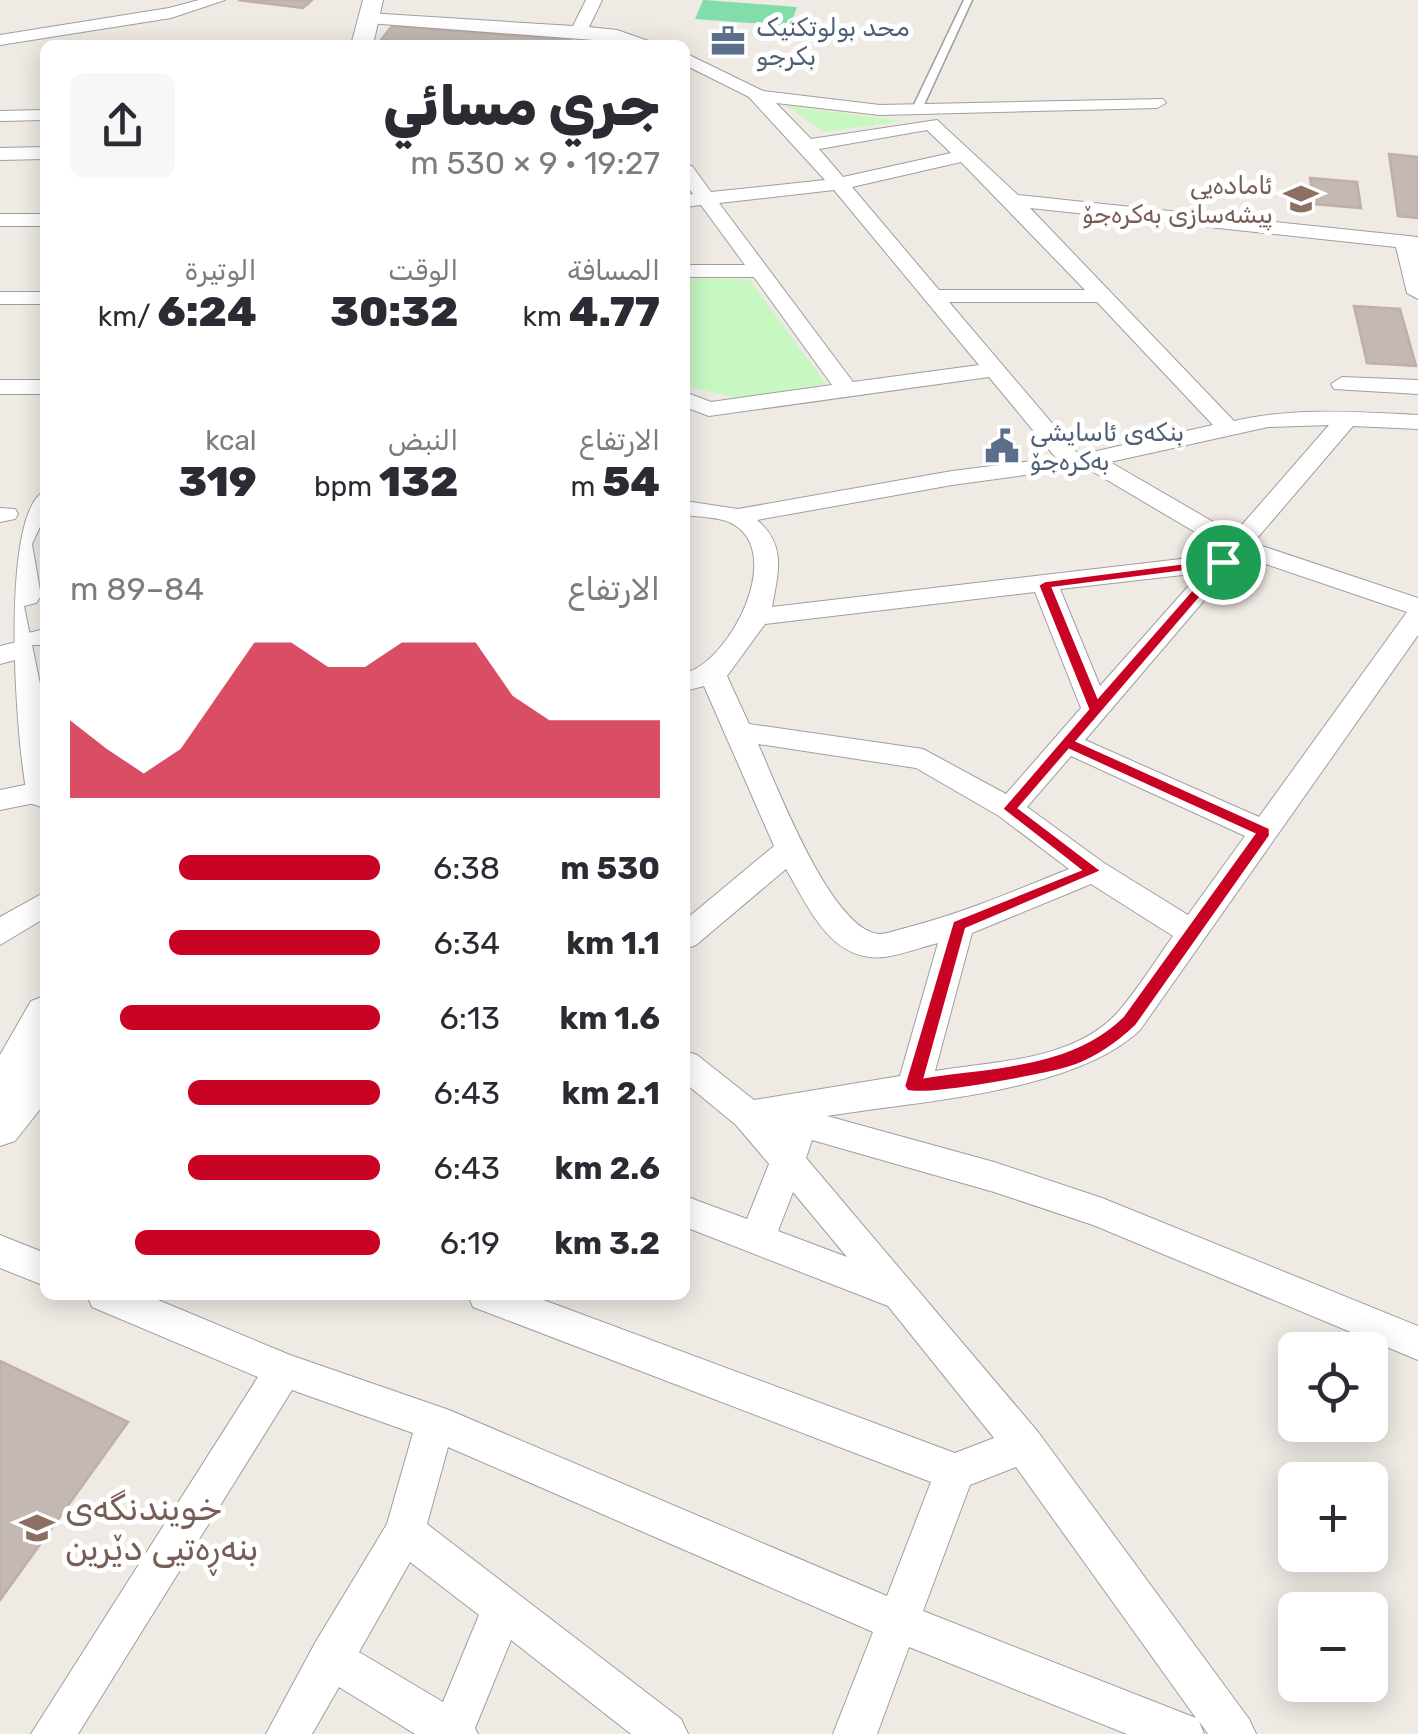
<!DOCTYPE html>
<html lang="ar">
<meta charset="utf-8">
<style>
body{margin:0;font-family:Rubik,"Noto Sans Arabic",sans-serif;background:#f7f7f7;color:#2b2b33;direction:rtl;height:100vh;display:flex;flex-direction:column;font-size:38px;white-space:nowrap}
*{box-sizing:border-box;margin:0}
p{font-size:32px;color:#7c7c81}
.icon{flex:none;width:55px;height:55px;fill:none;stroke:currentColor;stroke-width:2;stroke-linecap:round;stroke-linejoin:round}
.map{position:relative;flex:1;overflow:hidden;direction:ltr}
.panel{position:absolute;left:40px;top:40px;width:650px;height:1260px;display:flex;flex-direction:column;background:#fff;border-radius:15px;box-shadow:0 5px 25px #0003;direction:rtl}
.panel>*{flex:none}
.fabs{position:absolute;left:1278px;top:1332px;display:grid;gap:20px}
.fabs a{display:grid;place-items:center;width:110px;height:110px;border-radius:15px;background:#fff;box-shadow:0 5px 25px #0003;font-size:50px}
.pin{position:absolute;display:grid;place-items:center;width:85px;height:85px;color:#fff;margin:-42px;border:5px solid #fff;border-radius:50%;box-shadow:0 2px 10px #0007}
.round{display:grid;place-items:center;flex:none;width:105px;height:105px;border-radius:15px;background:#f7f7f7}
.headline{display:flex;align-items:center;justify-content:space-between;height:170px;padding:0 30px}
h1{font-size:55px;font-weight:800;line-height:75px}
.figures{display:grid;grid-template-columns:repeat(3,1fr);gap:15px;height:170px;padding:10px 30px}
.figures div{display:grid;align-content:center}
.figures b{font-size:42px;font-weight:800}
.figures small{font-size:28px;font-weight:400}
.figures p{font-size:28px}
.chart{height:280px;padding:20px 30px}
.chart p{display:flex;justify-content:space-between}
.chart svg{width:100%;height:180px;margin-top:10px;fill:#c90324;opacity:.7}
ul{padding:0 30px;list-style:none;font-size:32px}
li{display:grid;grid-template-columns:160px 120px 1fr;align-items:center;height:75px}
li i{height:25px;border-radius:12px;background:#c90324}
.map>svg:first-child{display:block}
.park{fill:#c7f8c2}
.pitch{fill:#83ddab}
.building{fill:#c3b8b4;stroke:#c0aea7;stroke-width:2.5}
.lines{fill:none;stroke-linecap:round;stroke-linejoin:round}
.service-casing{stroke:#9f9f9f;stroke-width:3}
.minor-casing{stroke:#9f9f9f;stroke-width:2}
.tertiary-casing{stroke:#9f9f9f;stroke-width:2}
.service{fill:#fff;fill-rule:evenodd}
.minor{fill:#fff;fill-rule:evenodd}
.tertiary{fill:#fff;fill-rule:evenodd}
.route{fill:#c90324;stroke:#fff;stroke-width:2.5;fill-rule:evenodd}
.labels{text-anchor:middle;stroke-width:10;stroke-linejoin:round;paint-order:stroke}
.far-service-label{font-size:25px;fill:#4e5e75;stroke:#fff;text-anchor:start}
.far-education-label{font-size:25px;fill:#785e54;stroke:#fff;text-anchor:end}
.near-education-label{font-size:35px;fill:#785e54;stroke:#fff;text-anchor:start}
</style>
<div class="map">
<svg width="1418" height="1734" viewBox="0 0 1418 1734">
<rect width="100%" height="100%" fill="#efeae4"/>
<g class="park">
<path d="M787,106L903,121L825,132Z"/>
<path d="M685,279H749L826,384L737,398L685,386Z"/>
</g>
<path class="pitch" d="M703,0H704L797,7L790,26L695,19Z"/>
<g class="building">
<path d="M238,0H312L303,8Z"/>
<path d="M392,26L570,40L567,45H439L381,40Z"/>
<path d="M1389,154L1418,157V218L1398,216Z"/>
<path d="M1310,178L1357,182L1361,208L1314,204Z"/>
<path d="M1354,306L1400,309L1416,366L1367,363Z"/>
<path d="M0,1361L128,1422L0,1600Z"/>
</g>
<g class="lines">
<g class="service-casing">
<path id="service" d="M964,0H972L922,109L914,111L912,109Z"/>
</g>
<g class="minor-casing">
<g id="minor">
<path d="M199,0H225L171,18L0,45V35L169,8Z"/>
<path d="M586,0H602L589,27L617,30L660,45L368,23L360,18L368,13L573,26Z"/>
<path d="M685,53L763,91L880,105L1163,99L1166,103L1157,108L880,115L776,103L811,139L937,120L1018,195L1418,237V299L1407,293L1396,247L1030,208L1234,421C1295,407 1356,412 1418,415V429L1353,426L1253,543L1418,598V635L1140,1030C1074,1093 917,1101 827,1116L994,1162L1102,1198L1418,1326V1360L1093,1225L994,1192L812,1140L806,1158L1038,1432L1249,1719L1256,1734H1208L1199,1721L1204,1734H1127L909,1647L877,1734H833L873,1632L448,1447L427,1524L681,1719L688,1734H631L511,1640L475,1728L478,1734H415L339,1687L312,1734H266L315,1643L387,1524L413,1433L292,1390L78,1734H31L258,1377L92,1307L87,1295H146L290,1355L449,1410L887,1596L931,1482L473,1307L468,1295H530L955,1453L994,1438L888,1306L685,1227V1196L747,1219L769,1164L736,1125L685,1083V1051L697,1055L754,1100L900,1076L938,943C921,947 902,955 884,957C831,963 808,906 786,869L696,945L685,949V920L774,846L704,686L685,691V673C730,662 787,551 731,523C719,517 699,517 685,515V501L738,509L952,471L1056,458L989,377L709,416L685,407V392L711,402L832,385L754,277H685V265H745L701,205L685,207V195L693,194L685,183V164L692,166L711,192L825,180L749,97L685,65ZM927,130L951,153L843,177L819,149ZM961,162L1085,290H939L852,187ZM834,190L979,365L853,382L719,203ZM949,302H1097L1213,425L1079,455ZM1329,425L1234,534L1110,462L1268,427ZM1085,467L1222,548L1215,555L772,607C778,573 787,545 757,520L952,485ZM1242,556L1407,612L1259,817L1085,740ZM1200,573L1100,686L1060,589ZM1035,592L1081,708L1006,794L923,749L749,724L727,676L765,624ZM758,744L916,768L999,816L1069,869C1016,890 964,913 909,927C900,929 888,934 879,934C831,930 777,786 758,744ZM1071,756L1245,836L1188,915L1104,863L1027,807ZM1091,884L1173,936C1155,961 1138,989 1118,1012C1074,1061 995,1061 935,1071L972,933ZM793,1192L847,1257L778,1231ZM1016,1467L1196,1718L923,1611L970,1485ZM410,1562L479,1615L443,1702L359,1652Z"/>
<path d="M45,110V120L0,121V111Z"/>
<path d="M45,147V159L0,160V148Z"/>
<rect x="0" y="214" width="45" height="12"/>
<rect x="0" y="292" width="45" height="12"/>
<path d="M1342,377L1418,380V394L1334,389L1331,384Z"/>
<rect x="0" y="380" width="45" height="14"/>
<path d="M0,508L15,509L18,514L15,519L0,522Z"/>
<path d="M45,629V645H28L24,639L28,633Z"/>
<path d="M17,642L26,645L30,651L26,657L0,664V646Z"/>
<path d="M44,781L45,801L0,810V790Z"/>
<path d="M45,892V918L0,945V917Z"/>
<path d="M0,1235L45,1253V1286L0,1268Z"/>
</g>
</g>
<g class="tertiary-casing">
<g id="tertiary">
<path d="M363,0H383L373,45H351Z"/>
<path d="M45,491V516L32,544L41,596L36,603L24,606L45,708V808L32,804L27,795C15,732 0,512 45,491Z"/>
<path d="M45,996V1103L15,1141L0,1146V1055L31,1001Z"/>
</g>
</g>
<use href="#service" class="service"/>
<use href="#minor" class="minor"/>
<use href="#tertiary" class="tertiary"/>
</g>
<path class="route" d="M1223,558L1230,562L1228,565L1077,741L1270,828V836L1136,1026C1119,1042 1100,1056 1077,1065C1053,1074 929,1097 907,1091L904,1086L953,921L1080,870L1002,809L1088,709L1038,585L1045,581ZM1211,568L1098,697L1053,588ZM1069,750L1254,834L1123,1016C1071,1067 994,1066 925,1077L966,929L1102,871L1019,808Z"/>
<defs>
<g id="office-bare" transform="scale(2.7)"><path d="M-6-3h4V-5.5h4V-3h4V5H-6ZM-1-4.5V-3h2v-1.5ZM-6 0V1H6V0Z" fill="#5c6f8a" stroke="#fff" stroke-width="2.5" paint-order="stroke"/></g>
<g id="school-bare" transform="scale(2.7)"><path d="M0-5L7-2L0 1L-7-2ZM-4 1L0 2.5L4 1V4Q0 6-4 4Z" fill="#8d6e63" stroke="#fff" stroke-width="2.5" paint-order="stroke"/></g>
<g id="civic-bare" transform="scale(2.7)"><path d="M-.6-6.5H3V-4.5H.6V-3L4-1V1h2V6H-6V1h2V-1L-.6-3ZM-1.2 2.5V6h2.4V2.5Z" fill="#5c6f8a" stroke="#fff" stroke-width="2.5" paint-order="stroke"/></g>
</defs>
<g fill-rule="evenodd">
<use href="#office-bare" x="728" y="41"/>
<use href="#school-bare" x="1301" y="199"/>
<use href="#civic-bare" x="1002" y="446"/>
<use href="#school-bare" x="37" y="1528"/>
</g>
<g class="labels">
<g class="far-service-label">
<text x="756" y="36">محد بولوتکنیک<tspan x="756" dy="29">بکرجو</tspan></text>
<text x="1030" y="441">بنکەی ئاسایشی<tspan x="1030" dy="29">بەکرەجۆ</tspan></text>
</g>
<g class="far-education-label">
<text x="1273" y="194">ئامادەیی<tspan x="1273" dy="29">پیشەسازی بەکرەجۆ</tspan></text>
</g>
<g class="near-education-label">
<text x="65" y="1520">خویندنگەی<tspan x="65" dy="40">بنەڕەتیی دێرین</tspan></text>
</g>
</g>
</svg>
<div class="fabs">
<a><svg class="icon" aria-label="locate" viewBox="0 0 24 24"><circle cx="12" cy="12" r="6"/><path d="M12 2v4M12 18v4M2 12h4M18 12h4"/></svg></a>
<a>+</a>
<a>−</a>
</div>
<div class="pin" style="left:1223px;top:562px;background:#1e9e55"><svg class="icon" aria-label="arrive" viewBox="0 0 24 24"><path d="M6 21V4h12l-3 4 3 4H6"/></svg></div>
<section class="panel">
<div class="headline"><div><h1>جري مسائي</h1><p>19:27 · 9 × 530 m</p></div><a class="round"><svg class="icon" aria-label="share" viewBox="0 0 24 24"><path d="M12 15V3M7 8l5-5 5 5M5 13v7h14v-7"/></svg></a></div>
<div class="figures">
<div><p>المسافة</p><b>4.77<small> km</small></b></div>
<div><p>الوقت</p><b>30:32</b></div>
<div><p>الوتيرة</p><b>6:24<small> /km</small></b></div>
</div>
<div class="figures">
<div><p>الارتفاع</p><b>54<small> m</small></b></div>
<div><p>النبض</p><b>132<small> bpm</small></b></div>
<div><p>kcal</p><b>319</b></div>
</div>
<div class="chart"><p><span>الارتفاع</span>84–89 m</p>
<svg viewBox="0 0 160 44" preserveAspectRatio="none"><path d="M0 44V25L10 32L20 38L30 32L40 19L50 6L60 6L70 12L80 12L90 6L100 6L110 6L120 19L130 25L140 25L150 25L160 25V44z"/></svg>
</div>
<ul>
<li><b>530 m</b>6:38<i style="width:65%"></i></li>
<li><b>1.1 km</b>6:34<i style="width:68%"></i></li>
<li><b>1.6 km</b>6:13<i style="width:84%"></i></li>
<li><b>2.1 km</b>6:43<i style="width:62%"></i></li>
<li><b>2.6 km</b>6:43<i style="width:62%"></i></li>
<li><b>3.2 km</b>6:19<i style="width:79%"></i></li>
</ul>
</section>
</div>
